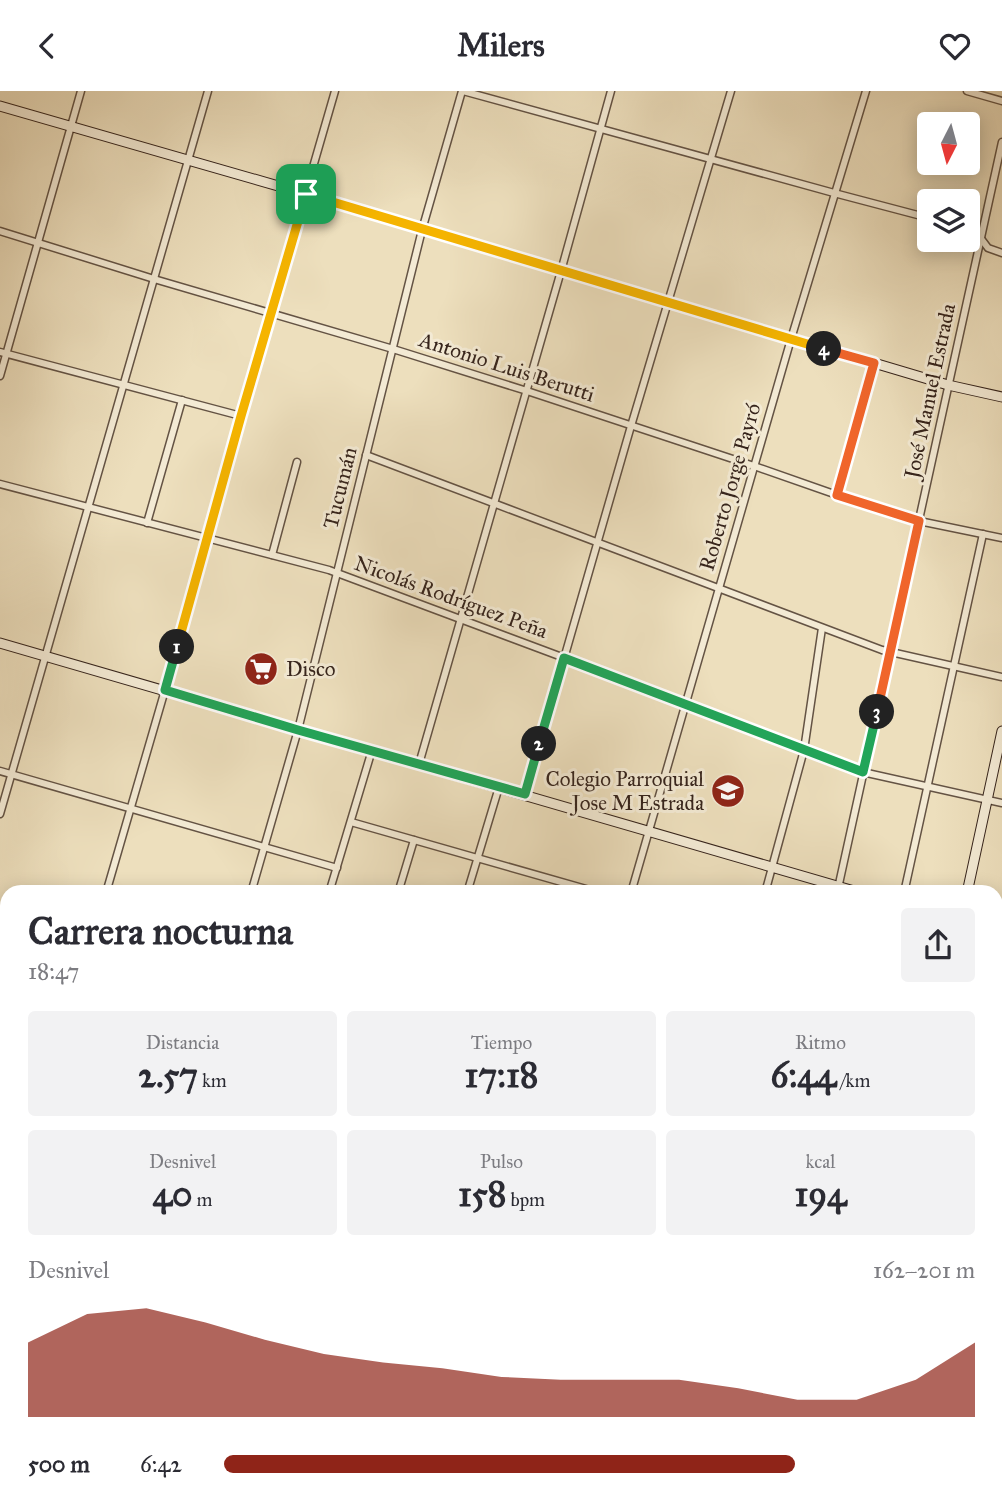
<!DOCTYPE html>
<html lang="es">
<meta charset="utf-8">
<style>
body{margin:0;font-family:"IM FELL Great Primer",serif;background:#f2f2f3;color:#2b2b33;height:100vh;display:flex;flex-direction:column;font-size:26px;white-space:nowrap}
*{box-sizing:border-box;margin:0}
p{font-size:23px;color:#7c7c81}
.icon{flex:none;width:38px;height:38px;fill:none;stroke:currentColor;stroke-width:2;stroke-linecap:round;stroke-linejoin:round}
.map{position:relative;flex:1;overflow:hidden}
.panel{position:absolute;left:0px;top:794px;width:1003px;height:620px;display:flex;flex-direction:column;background:#fff;border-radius:21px 21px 0 0;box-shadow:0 4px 18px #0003}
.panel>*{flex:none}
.needle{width:46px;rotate:186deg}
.controls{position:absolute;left:917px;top:21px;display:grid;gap:14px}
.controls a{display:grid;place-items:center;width:63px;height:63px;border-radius:7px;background:#fff;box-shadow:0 4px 18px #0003;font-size:35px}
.pin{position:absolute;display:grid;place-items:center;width:60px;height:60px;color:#fff;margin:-30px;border-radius:14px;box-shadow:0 4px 10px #0006}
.km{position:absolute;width:35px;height:35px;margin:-18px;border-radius:50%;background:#222;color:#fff;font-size:19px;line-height:35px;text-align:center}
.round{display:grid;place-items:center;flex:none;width:74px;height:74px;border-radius:7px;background:#f2f2f3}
.overview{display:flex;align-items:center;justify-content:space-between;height:119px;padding:0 28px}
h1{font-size:38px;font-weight:800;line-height:52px}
.metrics{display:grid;grid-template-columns:repeat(3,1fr);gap:10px;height:119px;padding:7px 28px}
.metrics div{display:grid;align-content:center;border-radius:7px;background:#f2f2f3;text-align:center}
.metrics b{font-size:35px;font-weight:800}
.metrics small{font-size:19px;font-weight:400}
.metrics p{font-size:19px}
.chart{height:196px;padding:14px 28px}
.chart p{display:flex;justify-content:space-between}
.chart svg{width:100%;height:126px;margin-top:7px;fill:#8f2418;opacity:.7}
ul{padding:0 28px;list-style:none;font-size:23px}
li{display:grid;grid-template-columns:112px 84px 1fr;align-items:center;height:52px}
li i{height:18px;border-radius:9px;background:#8f2418}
header{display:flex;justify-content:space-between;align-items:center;height:91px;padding:0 28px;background:#fff;font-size:32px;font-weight:800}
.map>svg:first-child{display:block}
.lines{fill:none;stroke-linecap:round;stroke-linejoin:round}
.street-casing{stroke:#645344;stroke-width:9}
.secondary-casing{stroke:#36241c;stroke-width:11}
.street{stroke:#f3ead4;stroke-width:6}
.secondary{stroke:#f3ead4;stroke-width:9}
.split-1-casing{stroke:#fff;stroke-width:14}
.split-2-casing{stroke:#fff;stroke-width:14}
.split-3-casing{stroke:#fff;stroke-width:14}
.split-4-casing{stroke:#fff;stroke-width:14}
.split-5-casing{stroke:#fff;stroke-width:14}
.split-1{stroke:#f5b400;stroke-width:9}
.split-2{stroke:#22a559;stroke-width:9}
.split-3{stroke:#22a559;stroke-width:9}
.split-4{stroke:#f0652b;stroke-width:9}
.split-5{stroke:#f5b400;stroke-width:9}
.labels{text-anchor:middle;stroke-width:6;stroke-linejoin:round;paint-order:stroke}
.street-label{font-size:21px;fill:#36241c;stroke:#f3ead4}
.poi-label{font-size:21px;fill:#36241c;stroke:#f3ead4;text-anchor:start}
</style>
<header><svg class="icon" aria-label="back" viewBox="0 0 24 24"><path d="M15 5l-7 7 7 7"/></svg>Milers<svg class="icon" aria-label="heart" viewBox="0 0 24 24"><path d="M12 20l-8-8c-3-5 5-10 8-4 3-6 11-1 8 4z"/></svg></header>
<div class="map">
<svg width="1002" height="1414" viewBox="0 0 1002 1414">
<rect width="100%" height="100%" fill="#eddfbd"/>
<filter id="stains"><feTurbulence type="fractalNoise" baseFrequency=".00286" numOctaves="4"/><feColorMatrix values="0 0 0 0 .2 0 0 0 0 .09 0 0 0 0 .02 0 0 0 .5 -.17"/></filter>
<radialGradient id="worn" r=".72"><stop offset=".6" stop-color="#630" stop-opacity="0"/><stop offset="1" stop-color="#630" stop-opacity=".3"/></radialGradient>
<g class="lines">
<g class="street-casing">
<g id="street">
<path d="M463,0L834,102L929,127"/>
<path d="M967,0L1002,10"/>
<path d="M968,137L976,141L988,157L1002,162"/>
<path d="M0,140L154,188L393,258L527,300L754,375L837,404L919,430L1002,447"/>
<path d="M0,261L241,325"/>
<path d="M0,285L81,0"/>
<path d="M366,364L882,559L1002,586"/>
<path d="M0,393L329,479L685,612L858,680L1002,712"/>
<path d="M837,404L874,272"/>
<path d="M147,432L182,309"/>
<path d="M272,464L297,371"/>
<path d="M419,673L561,180L611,0"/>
<path d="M0,680L337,777"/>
<path d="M525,703L631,335L731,0"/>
<path d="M0,723L208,0"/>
<path d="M351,731L600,802"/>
<path d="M106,802L165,599L241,325L335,0"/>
<path d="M251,802L298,639L422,139L462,0"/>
<path d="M329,802L372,659"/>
<path d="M398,802L414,749"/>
<path d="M467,802L499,696"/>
<path d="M631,802L791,248L866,0"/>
<path d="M765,802L804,659L822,537"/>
<path d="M837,802L1002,51"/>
<path d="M904,802L983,443"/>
<path d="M0,828L7,830"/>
<path d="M996,940L1002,911"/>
<path d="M0,961L7,963"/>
<path d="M996,976L1002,978"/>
<path d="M0,1162L7,1138"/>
<path d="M996,1207L1002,1205"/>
<path d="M0,1226L7,1228"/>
<path d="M996,1275L1002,1288"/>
<path d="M996,1331L1002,1328"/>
<path d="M0,1345L7,1347"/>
<path d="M84,1407L87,1414"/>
<path d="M221,1407L224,1414"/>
<path d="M361,1407L365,1414"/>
<path d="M500,1407L504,1414"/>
<path d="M731,1407L734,1414"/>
<path d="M856,1407L860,1414"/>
<path d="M953,1407L956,1414"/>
<path d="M72,1414L74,1407"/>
<path d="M537,1414L551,1407"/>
<path d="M822,1414L836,1407"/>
</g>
</g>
<g class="secondary-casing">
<g id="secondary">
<path d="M0,15L306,103L874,272L948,294L1002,306"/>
<path d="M0,552L861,802"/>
<path d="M967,802L1002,640"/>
<path d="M996,841L1002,843"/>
<path d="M996,1076L1002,1074"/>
<path d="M0,1095L7,1097"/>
<path d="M996,1108L1002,1121"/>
<path d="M601,1407L605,1414"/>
<path d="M239,1414L254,1407"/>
</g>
</g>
<use href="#street" class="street"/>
<use href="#secondary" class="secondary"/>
</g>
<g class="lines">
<g class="split-1-casing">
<path id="split-1" d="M177,556L241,325L306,103"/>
</g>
<g class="split-2-casing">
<path id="split-2" d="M177,556L165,599L298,639L525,703L539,653"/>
</g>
<g class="split-3-casing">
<path id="split-3" d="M539,653L564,567L863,681L877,621"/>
</g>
<g class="split-4-casing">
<path id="split-4" d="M824,258L874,272L837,404L919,430L877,621"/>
</g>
<g class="split-5-casing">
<path id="split-5" d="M306,103L824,258"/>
</g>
<use href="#split-1" class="split-1"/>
<use href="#split-2" class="split-2"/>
<use href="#split-3" class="split-3"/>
<use href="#split-4" class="split-4"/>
<use href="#split-5" class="split-5"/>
</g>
<defs>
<g id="supermarket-disc" transform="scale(1.75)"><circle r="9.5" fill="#8f2418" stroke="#f3ead4"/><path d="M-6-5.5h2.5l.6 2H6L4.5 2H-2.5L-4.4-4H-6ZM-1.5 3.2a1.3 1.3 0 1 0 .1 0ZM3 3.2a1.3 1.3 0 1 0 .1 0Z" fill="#fff"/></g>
<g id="university-disc" transform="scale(1.75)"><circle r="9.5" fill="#8f2418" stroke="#f3ead4"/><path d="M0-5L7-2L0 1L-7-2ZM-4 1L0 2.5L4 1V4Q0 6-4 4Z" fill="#fff"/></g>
</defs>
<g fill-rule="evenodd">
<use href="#supermarket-disc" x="261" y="578"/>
<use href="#university-disc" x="728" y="700"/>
</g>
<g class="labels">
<g class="street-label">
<text transform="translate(507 276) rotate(18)" y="7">Antonio Luis Berutti</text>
<text transform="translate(930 300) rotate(-78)" y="7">José Manuel Estrada</text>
<text transform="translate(730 396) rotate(-74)" y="7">Roberto Jorge Payró</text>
<text transform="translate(340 397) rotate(-76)" y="7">Tucumán</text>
<text transform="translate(451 506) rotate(20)" y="7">Nicolás Rodríguez Peña</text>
</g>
<g class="poi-label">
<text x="286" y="585">Disco</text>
<text x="704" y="695" text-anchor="end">Colegio Parroquial<tspan x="704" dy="24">Jose M Estrada</tspan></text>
</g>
</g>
<rect width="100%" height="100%" filter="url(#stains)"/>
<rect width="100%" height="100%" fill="url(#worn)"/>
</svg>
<div class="controls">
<a><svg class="needle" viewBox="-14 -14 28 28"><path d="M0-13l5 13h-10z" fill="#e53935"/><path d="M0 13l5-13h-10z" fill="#7c7c81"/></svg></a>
<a><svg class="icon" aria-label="layers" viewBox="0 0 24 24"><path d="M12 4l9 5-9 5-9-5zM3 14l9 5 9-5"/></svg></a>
</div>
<div class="pin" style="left:306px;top:103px;background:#1e9e55"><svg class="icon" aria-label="arrive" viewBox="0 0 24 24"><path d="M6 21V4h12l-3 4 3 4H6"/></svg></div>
<b class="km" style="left:177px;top:556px">1</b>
<b class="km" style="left:539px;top:653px">2</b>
<b class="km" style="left:877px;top:621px">3</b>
<b class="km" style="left:824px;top:258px">4</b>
<section class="panel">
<div class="overview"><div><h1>Carrera nocturna</h1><p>18:47</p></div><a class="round"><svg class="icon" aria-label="share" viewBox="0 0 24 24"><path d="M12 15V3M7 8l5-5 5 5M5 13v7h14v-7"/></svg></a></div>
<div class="metrics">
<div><p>Distancia</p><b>2.57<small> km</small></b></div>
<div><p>Tiempo</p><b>17:18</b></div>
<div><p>Ritmo</p><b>6:44<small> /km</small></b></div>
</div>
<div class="metrics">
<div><p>Desnivel</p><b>40<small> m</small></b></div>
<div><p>Pulso</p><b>158<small> bpm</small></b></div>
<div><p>kcal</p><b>194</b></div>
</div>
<div class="chart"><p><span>Desnivel</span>162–201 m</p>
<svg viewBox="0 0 160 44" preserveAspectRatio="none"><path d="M0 44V18L10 8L20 6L30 11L40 17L50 22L60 25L70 27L80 30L90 31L100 31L110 31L120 34L130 38L140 38L150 31L160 18V44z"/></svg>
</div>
<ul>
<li><b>500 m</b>6:42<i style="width:76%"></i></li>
</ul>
</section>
</div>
